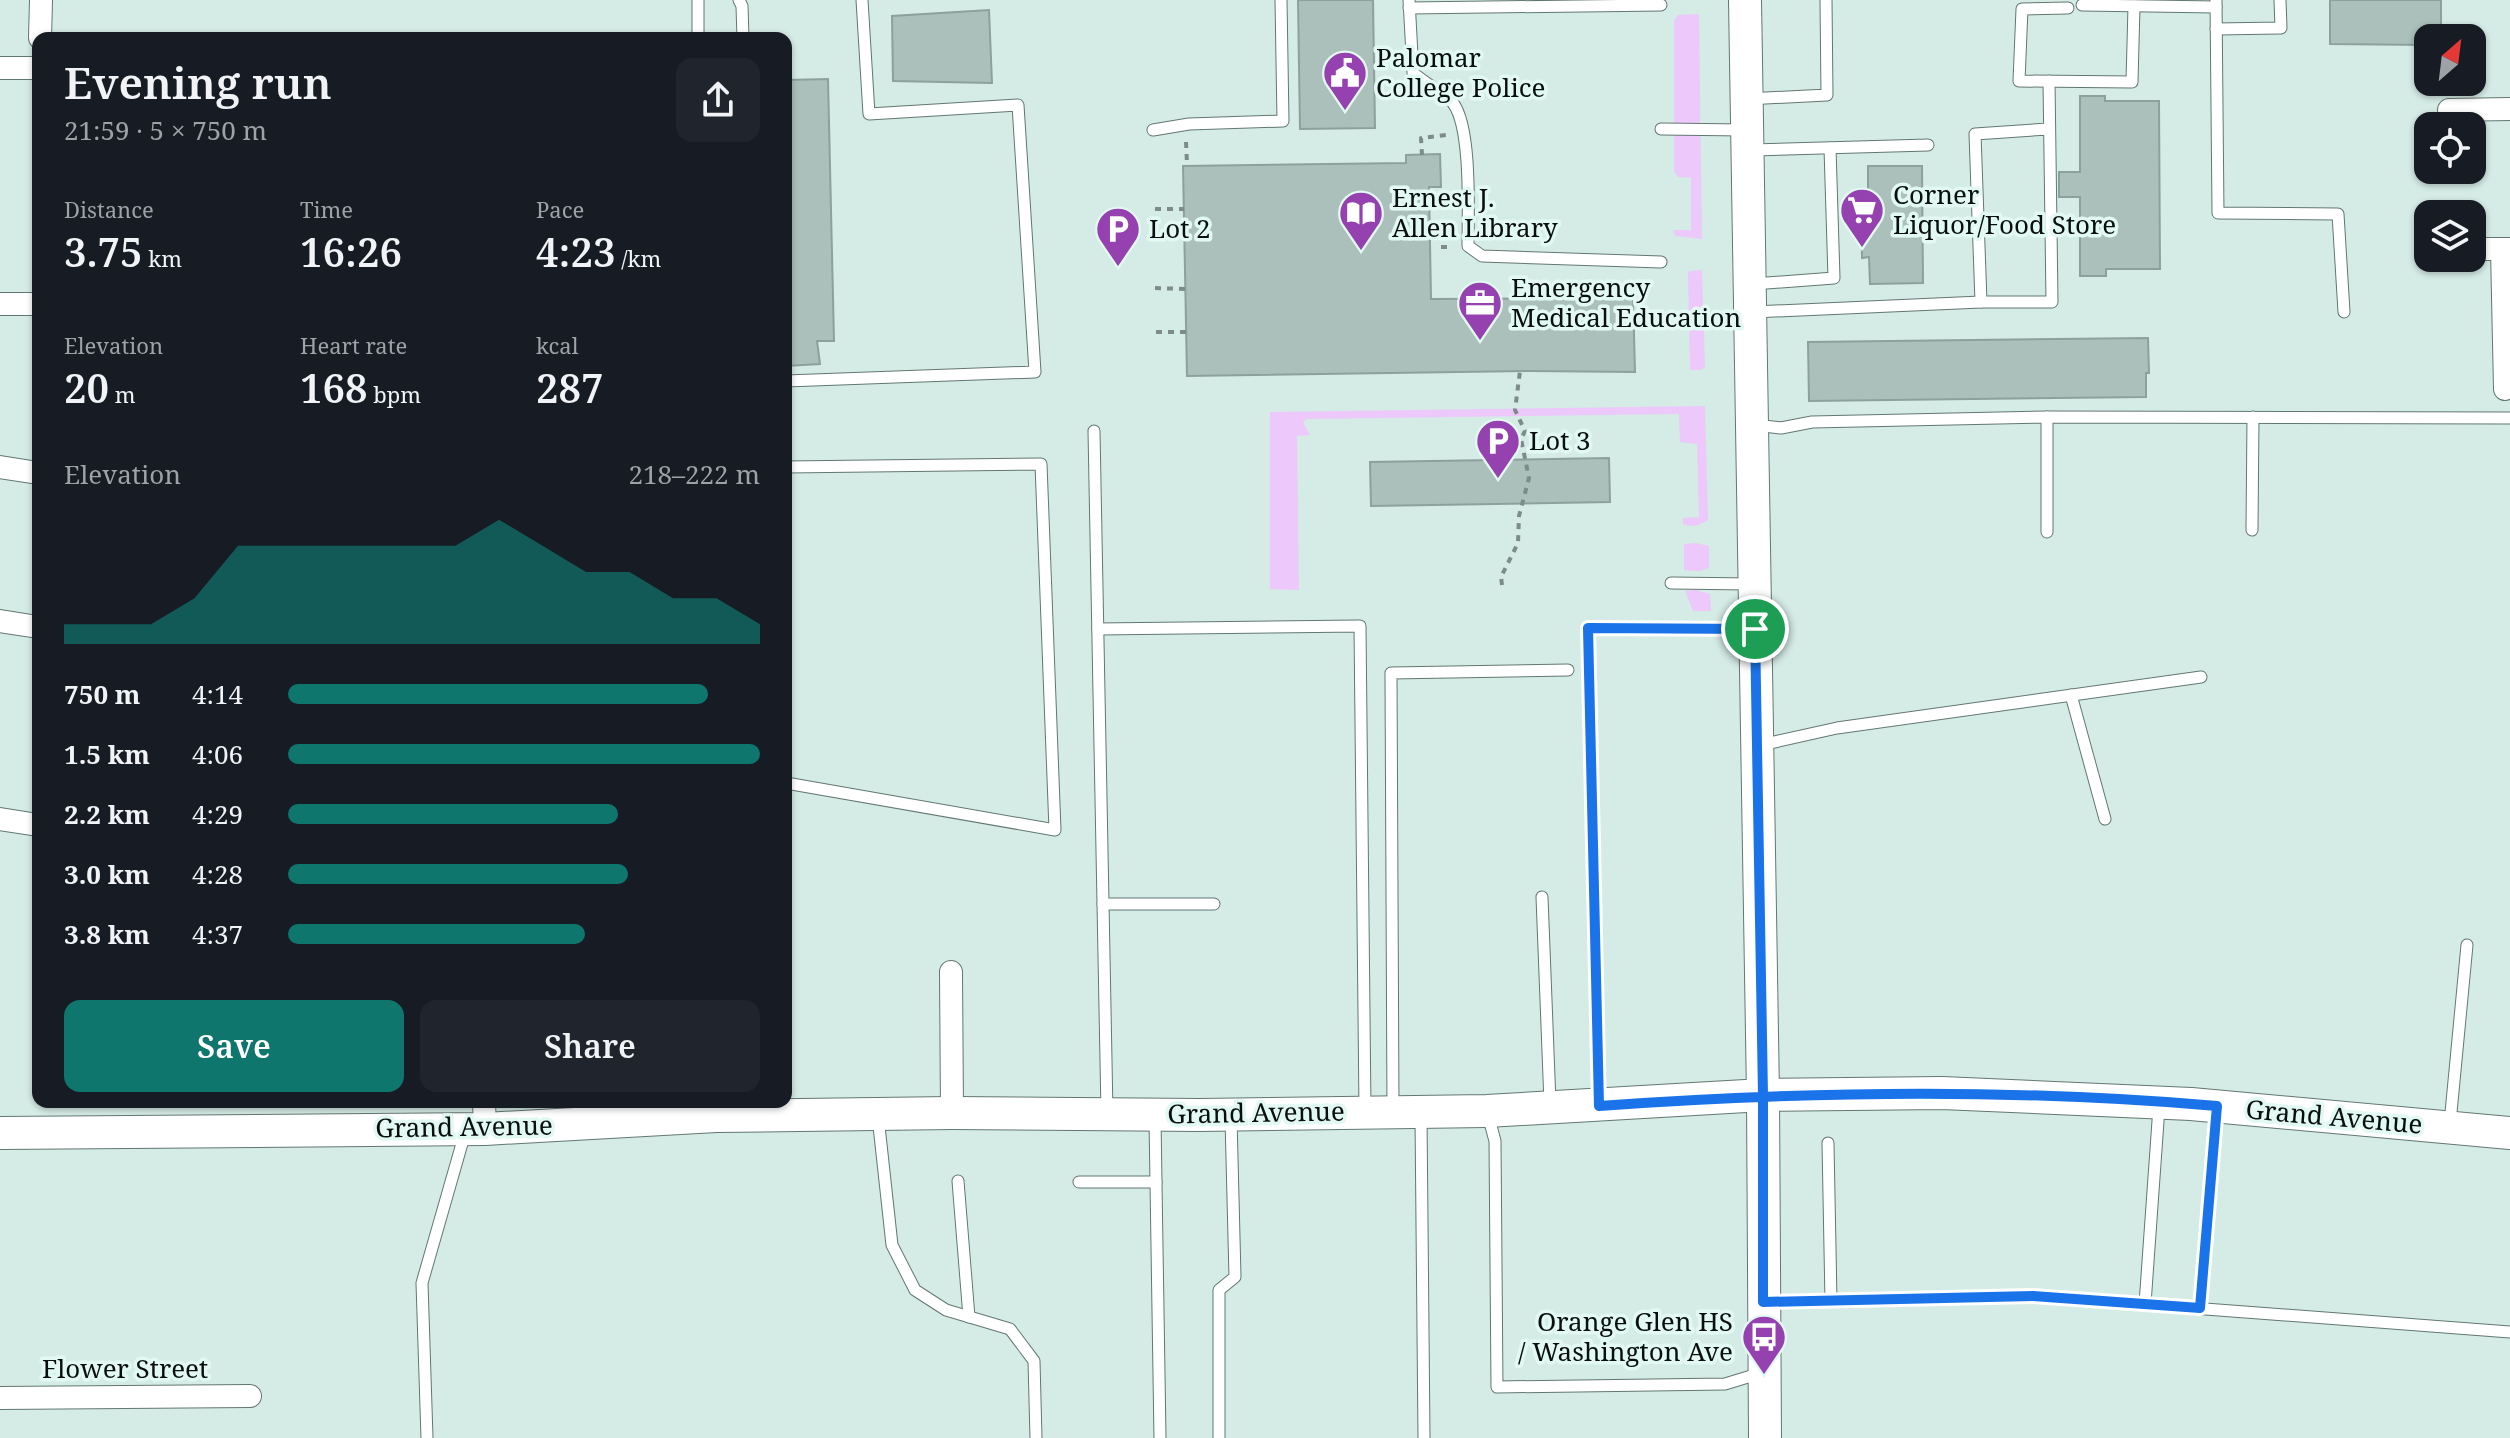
<!DOCTYPE html>
<meta charset="utf-8">
<style>
body{margin:0;font-family:"Noto Serif",serif;background:#20242c;color:#f1f3f6;height:100vh;display:flex;flex-direction:column;font-size:30px;white-space:nowrap}
*{box-sizing:border-box;margin:0}
p{font-size:26px;color:#9ea1a6}
.icon{flex:none;width:44px;height:44px;fill:none;stroke:currentColor;stroke-width:2;stroke-linecap:round;stroke-linejoin:round}
.map{position:relative;flex:1;overflow:hidden}
.panel{position:absolute;left:32px;top:32px;width:760px;height:1076px;display:flex;flex-direction:column;background:#171b24;border-radius:16px;box-shadow:0 2px 6px #0004}
.panel>*{flex:none}
.needle{width:52px;rotate:28deg}
.buttons{position:absolute;left:2414px;top:24px;display:grid;gap:16px}
.buttons a{display:grid;place-items:center;width:72px;height:72px;border-radius:16px;background:#171b24;box-shadow:0 2px 6px #0004;font-size:40px}
.pin{position:absolute;display:grid;place-items:center;width:68px;height:68px;color:#fff;margin:-34px;border:4px solid #fff;border-radius:50%;box-shadow:0 2px 8px #0007}
.round{display:grid;place-items:center;flex:none;width:84px;height:84px;border-radius:16px;background:#20242c}
.overview{display:flex;align-items:center;justify-content:space-between;height:136px;padding:0 32px}
h1{font-size:44px;font-weight:600;line-height:60px}
.stats{display:grid;grid-template-columns:repeat(3,1fr);gap:12px;height:136px;padding:8px 32px}
.stats div{display:grid;align-content:center}
.stats b{font-size:40px;font-weight:600}
.stats small{font-size:22px;font-weight:400}
.stats p{font-size:22px}
.chart{height:224px;padding:16px 32px}
.chart p{display:flex;justify-content:space-between}
.chart svg{width:100%;height:144px;margin-top:8px;fill:#0f766e;opacity:.7}
.cta{display:flex;gap:16px;margin-top:auto;padding:16px 32px}
.cta a{flex:1;height:92px;border-radius:16px;background:#0f766e;color:#fff;font-size:32px;font-weight:600;line-height:92px;text-align:center}
.cta a+a{background:#20242c;color:#f1f3f6}
ul{padding:0 32px;list-style:none;font-size:26px}
li{display:grid;grid-template-columns:128px 96px 1fr;align-items:center;height:60px}
li i{height:20px;border-radius:10px;background:#0f766e}
.map>svg:first-child{display:block}
.green{fill:#edc8fb}
.building{fill:#abc0ba;stroke:#8ca19b;stroke-width:2}
.lines{fill:none;stroke-linecap:round;stroke-linejoin:round}
.lane-casing{stroke:#637772;stroke-width:13}
.street-casing{stroke:#637772;stroke-width:24}
.secondary-casing{stroke:#637772;stroke-width:34}
.path{stroke:#7d8c89;stroke-width:4;stroke-dasharray:6 6;stroke-linecap:butt}
.lane{stroke:#fff;stroke-width:11}
.street{stroke:#fff;stroke-width:22}
.secondary{stroke:#fff;stroke-width:32}
.route-casing{stroke:#fff;stroke-width:16}
.route{stroke:#1a73e8;stroke-width:10}
.labels{text-anchor:middle;stroke-width:7;stroke-linejoin:round;paint-order:stroke}
.poi-label{font-size:26px;fill:#080f0e;stroke:#e2f9f3;text-anchor:start}
.street-label{font-size:26px;fill:#080f0e;stroke:#e2f9f3}
</style>
<div class="map">
<svg width="2510" height="1438" viewBox="0 0 2510 1438">
<rect width="100%" height="100%" fill="#d5ebe6"/>
<g class="green">
<path d="M1699,14L1702,239L1675,236L1673,230H1691V178L1678,177L1674,171V21L1678,15Z"/>
<path d="M1702,270L1705,367L1701,370H1690L1688,274L1689,271Z"/>
<path d="M1705,406L1708,520C1700,525 1692,528 1683,524V518L1699,517L1697,444L1680,442L1679,414L1307,419L1303,422L1310,435L1297,436L1299,590L1270,589V412Z"/>
<path d="M1696,543L1709,546V568L1700,571L1684,570V544Z"/>
<path d="M1696,590L1710,594L1711,611H1693L1685,591Z"/>
</g>
<g class="building">
<path d="M1298,0H1373L1375,128L1300,129Z"/>
<path d="M2330,0H2441V38H2428V45L2330,44Z"/>
<path d="M989,10L992,83L893,81L892,16Z"/>
<path d="M828,79L834,341H817L820,364L786,366V80Z"/>
<path d="M2080,96H2105V101H2159L2160,269H2106V276H2080V197H2059V172H2080Z"/>
<path d="M1440,154L1441,187H1429L1431,299L1633,298L1635,372L1528,371L1187,376L1183,166L1406,163V155Z"/>
<path d="M1868,166H1922L1923,283L1870,284L1869,257L1862,258L1861,194H1868Z"/>
<path d="M2148,338L2149,373H2146V397L1809,401L1808,342Z"/>
<path d="M1609,458L1610,502L1371,506L1370,462Z"/>
</g>
<g class="lines">
<g class="lane-casing">
<g id="lane">
<path d="M698,0V38"/>
<path d="M739,0L742,6L743,38"/>
<path d="M1409,0L1413,73C1420,79 1450,99 1453,103C1472,128 1468,214 1468,246L1482,256L1661,262"/>
<path d="M2216,0L2218,213L2338,214L2344,312"/>
<path d="M2082,5L2216,7"/>
<path d="M1409,8L1661,5"/>
<path d="M2068,8L2022,9L2019,81L2132,82L2134,6"/>
<path d="M2216,29L2281,28L2280,0"/>
<path d="M1747,99L1827,95L1826,0"/>
<path d="M1661,129L1744,130"/>
<path d="M2048,129L1975,134L1981,302H2052L2049,81"/>
<path d="M1153,130L1189,124L1283,121L1281,0"/>
<path d="M1752,150L1928,145"/>
<path d="M1753,284L1834,278L1830,148"/>
<path d="M1754,312L1981,302"/>
<path d="M786,381L1035,372L1018,105L869,114L862,0"/>
<path d="M1755,425L1781,428L1812,422L2047,417L2510,418"/>
<path d="M1094,431L1107,1113"/>
<path d="M786,467L1041,464L1055,830L786,783"/>
<path d="M2252,530L2253,417"/>
<path d="M2047,532V417"/>
<path d="M1671,583L1750,584"/>
<path d="M1098,629L1360,626L1365,1111"/>
<path d="M2071,695L2105,819"/>
<path d="M1761,745L1837,728L2201,677"/>
<path d="M1542,897L1550,1103"/>
<path d="M1103,904H1214"/>
<path d="M1599,1102L1588,628L1753,629"/>
<path d="M1393,1110L1391,673L1568,670"/>
<path d="M1488,1115L1495,1141L1497,1387L1725,1384L1761,1373"/>
<path d="M1421,1116L1424,1438"/>
<path d="M878,1117L892,1245L915,1290L946,1310L1010,1329L1034,1361L1036,1438"/>
<path d="M1155,1119L1160,1438"/>
<path d="M2450,1123L2467,945"/>
<path d="M1828,1143L1831,1301"/>
<path d="M958,1181L969,1317"/>
<path d="M1079,1182H1156"/>
<path d="M1768,1302L2033,1296L2510,1332"/>
<path d="M2145,1304L2159,1107"/>
<path d="M2200,1308L2217,1110"/>
<path d="M427,1438L422,1283L465,1133"/>
<path d="M1219,1438V1290L1235,1277L1231,1118"/>
</g>
</g>
<g class="street-casing">
<g id="street">
<path d="M40,38L41,0"/>
<path d="M0,68H38"/>
<path d="M2449,110L2510,109"/>
<path d="M2472,249H2510"/>
<path d="M2502,249L2505,389"/>
<path d="M0,304H38"/>
<path d="M0,467L38,473"/>
<path d="M0,621L38,627"/>
<path d="M0,819L38,825"/>
<path d="M951,972L952,1113"/>
<path d="M484,1102L485,1129"/>
<path d="M0,1398L250,1396"/>
</g>
</g>
<g class="secondary-casing">
<g id="secondary">
<path d="M1745,0L1763,1095L1765,1438"/>
<path d="M0,1133L485,1129L716,1116L952,1113L1199,1115L1487,1111L1763,1095L1942,1093L2191,1104L2510,1133"/>
</g>
</g>
<g class="path">
<path d="M1186,142L1187,164"/>
<path d="M1422,155L1421,138L1446,135"/>
<path d="M1155,209H1184"/>
<path d="M1441,247H1453"/>
<path d="M1155,288L1185,289"/>
<path d="M1156,332H1186"/>
<path d="M1502,585L1501,577L1518,543L1519,516L1529,478L1521,439L1525,431L1515,410L1520,371"/>
</g>
<use href="#lane" class="lane"/>
<use href="#street" class="street"/>
<use href="#secondary" class="secondary"/>
</g>
<g class="lines">
<g class="route-casing">
<path id="route" d="M1755,629L1763,1095V1302L2033,1296L2200,1308L2217,1106C2011,1088 1805,1091 1599,1106L1588,628L1755,629"/>
</g>
<use href="#route" class="route"/>
</g>
<defs>
<g id="civic-pin" transform="scale(2.3)"><path d="M0 17L-7.5 6A9.5 9.5 0 1 1 7.5 6Z" fill="#9541af" stroke="#e2f9f3"/><path d="M-.6-6.5H3V-4.5H.6V-3L4-1V1h2V6H-6V1h2V-1L-.6-3ZM-1.2 2.5V6h2.4V2.5Z" fill="#fff"/></g>
<g id="supermarket-pin" transform="scale(2.3)"><path d="M0 17L-7.5 6A9.5 9.5 0 1 1 7.5 6Z" fill="#9541af" stroke="#e2f9f3"/><path d="M-6-5.5h2.5l.6 2H6L4.5 2H-2.5L-4.4-4H-6ZM-1.5 3.2a1.3 1.3 0 1 0 .1 0ZM3 3.2a1.3 1.3 0 1 0 .1 0Z" fill="#fff"/></g>
<g id="library-pin" transform="scale(2.3)"><path d="M0 17L-7.5 6A9.5 9.5 0 1 1 7.5 6Z" fill="#9541af" stroke="#e2f9f3"/><path d="M-6-4Q-3-5.5-.7-3.5V5Q-3 3-6 4ZM6-4Q3-5.5 .7-3.5V5Q3 3 6 4Z" fill="#fff"/></g>
<g id="parking-pin" transform="scale(2.3)"><path d="M0 17L-7.5 6A9.5 9.5 0 1 1 7.5 6Z" fill="#9541af" stroke="#e2f9f3"/><path d="M-3.5-5.5H1a3.5 3.5 0 0 1 0 7H-1V5.5H-3.5ZM-1-3.4V-.6H.8a1.4 1.4 0 0 0 0-2.8Z" fill="#fff"/></g>
<g id="office-pin" transform="scale(2.3)"><path d="M0 17L-7.5 6A9.5 9.5 0 1 1 7.5 6Z" fill="#9541af" stroke="#e2f9f3"/><path d="M-6-3h4V-5.5h4V-3h4V5H-6ZM-1-4.5V-3h2v-1.5ZM-6 0V1H6V0Z" fill="#fff"/></g>
<g id="bus-pin" transform="scale(2.3)"><path d="M0 17L-7.5 6A9.5 9.5 0 1 1 7.5 6Z" fill="#9541af" stroke="#e2f9f3"/><path d="M-5-6H5V4H4V6H2V4H-2V6H-4V4H-5ZM-3.5-4V0h7V-4ZM-3.5 1.2v1.5H-2V1.2ZM2 1.2v1.5H3.5V1.2Z" fill="#fff"/></g>
</defs>
<g fill-rule="evenodd">
<use href="#civic-pin" x="1345" y="73"/>
<use href="#supermarket-pin" x="1862" y="210"/>
<use href="#library-pin" x="1361" y="213"/>
<use href="#parking-pin" x="1118" y="229"/>
<use href="#office-pin" x="1480" y="303"/>
<use href="#parking-pin" x="1498" y="441"/>
<use href="#bus-pin" x="1764" y="1337"/>
</g>
<g class="labels">
<g class="poi-label">
<text x="1376" y="67">Palomar<tspan x="1376" dy="30">College Police</tspan></text>
<text x="1893" y="204">Corner<tspan x="1893" dy="30">Liquor/Food Store</tspan></text>
<text x="1392" y="207">Ernest J.<tspan x="1392" dy="30">Allen Library</tspan></text>
<text x="1149" y="238">Lot 2</text>
<text x="1511" y="297">Emergency<tspan x="1511" dy="30">Medical Education</tspan></text>
<text x="1529" y="450">Lot 3</text>
<text x="1733" y="1331" text-anchor="end">Orange Glen HS<tspan x="1733" dy="30">/ Washington Ave</tspan></text>
</g>
<g class="street-label">
<text transform="translate(1256 1113) rotate(-1)" y="9">Grand Avenue</text>
<text transform="translate(2334 1117) rotate(5)" y="9">Grand Avenue</text>
<text transform="translate(464 1127) rotate(-1)" y="9">Grand Avenue</text>
<text x="125" y="1378">Flower Street</text>
</g>
</g>
</svg>
<div class="buttons">
<a><svg class="needle" viewBox="-14 -14 28 28"><path d="M0-13l5 13h-10z" fill="#e53935"/><path d="M0 13l5-13h-10z" fill="#9ea1a6"/></svg></a>
<a><svg class="icon" aria-label="locate" viewBox="0 0 24 24"><circle cx="12" cy="12" r="6"/><path d="M12 2v4M12 18v4M2 12h4M18 12h4"/></svg></a>
<a><svg class="icon" aria-label="layers" viewBox="0 0 24 24"><path d="M12 4l9 5-9 5-9-5zM3 14l9 5 9-5"/></svg></a>
</div>
<div class="pin" style="left:1755px;top:629px;background:#1e9e55"><svg class="icon" aria-label="arrive" viewBox="0 0 24 24"><path d="M6 21V4h12l-3 4 3 4H6"/></svg></div>
<section class="panel">
<div class="overview"><div><h1>Evening run</h1><p>21:59 · 5 × 750 m</p></div><a class="round"><svg class="icon" aria-label="share" viewBox="0 0 24 24"><path d="M12 15V3M7 8l5-5 5 5M5 13v7h14v-7"/></svg></a></div>
<div class="stats">
<div><p>Distance</p><b>3.75<small> km</small></b></div>
<div><p>Time</p><b>16:26</b></div>
<div><p>Pace</p><b>4:23<small> /km</small></b></div>
</div>
<div class="stats">
<div><p>Elevation</p><b>20<small> m</small></b></div>
<div><p>Heart rate</p><b>168<small> bpm</small></b></div>
<div><p>kcal</p><b>287</b></div>
</div>
<div class="chart"><p><span>Elevation</span>218–222 m</p>
<svg viewBox="0 0 160 44" preserveAspectRatio="none"><path d="M0 44V38L10 38L20 38L30 30L40 14L50 14L60 14L70 14L80 14L90 14L100 6L110 14L120 22L130 22L140 30L150 30L160 38V44z"/></svg>
</div>
<ul>
<li><b>750 m</b>4:14<i style="width:89%"></i></li>
<li><b>1.5 km</b>4:06<i style="width:100%"></i></li>
<li><b>2.2 km</b>4:29<i style="width:70%"></i></li>
<li><b>3.0 km</b>4:28<i style="width:72%"></i></li>
<li><b>3.8 km</b>4:37<i style="width:63%"></i></li>
</ul>
<div class="cta"><a>Save</a><a>Share</a></div>
</section>
</div>
